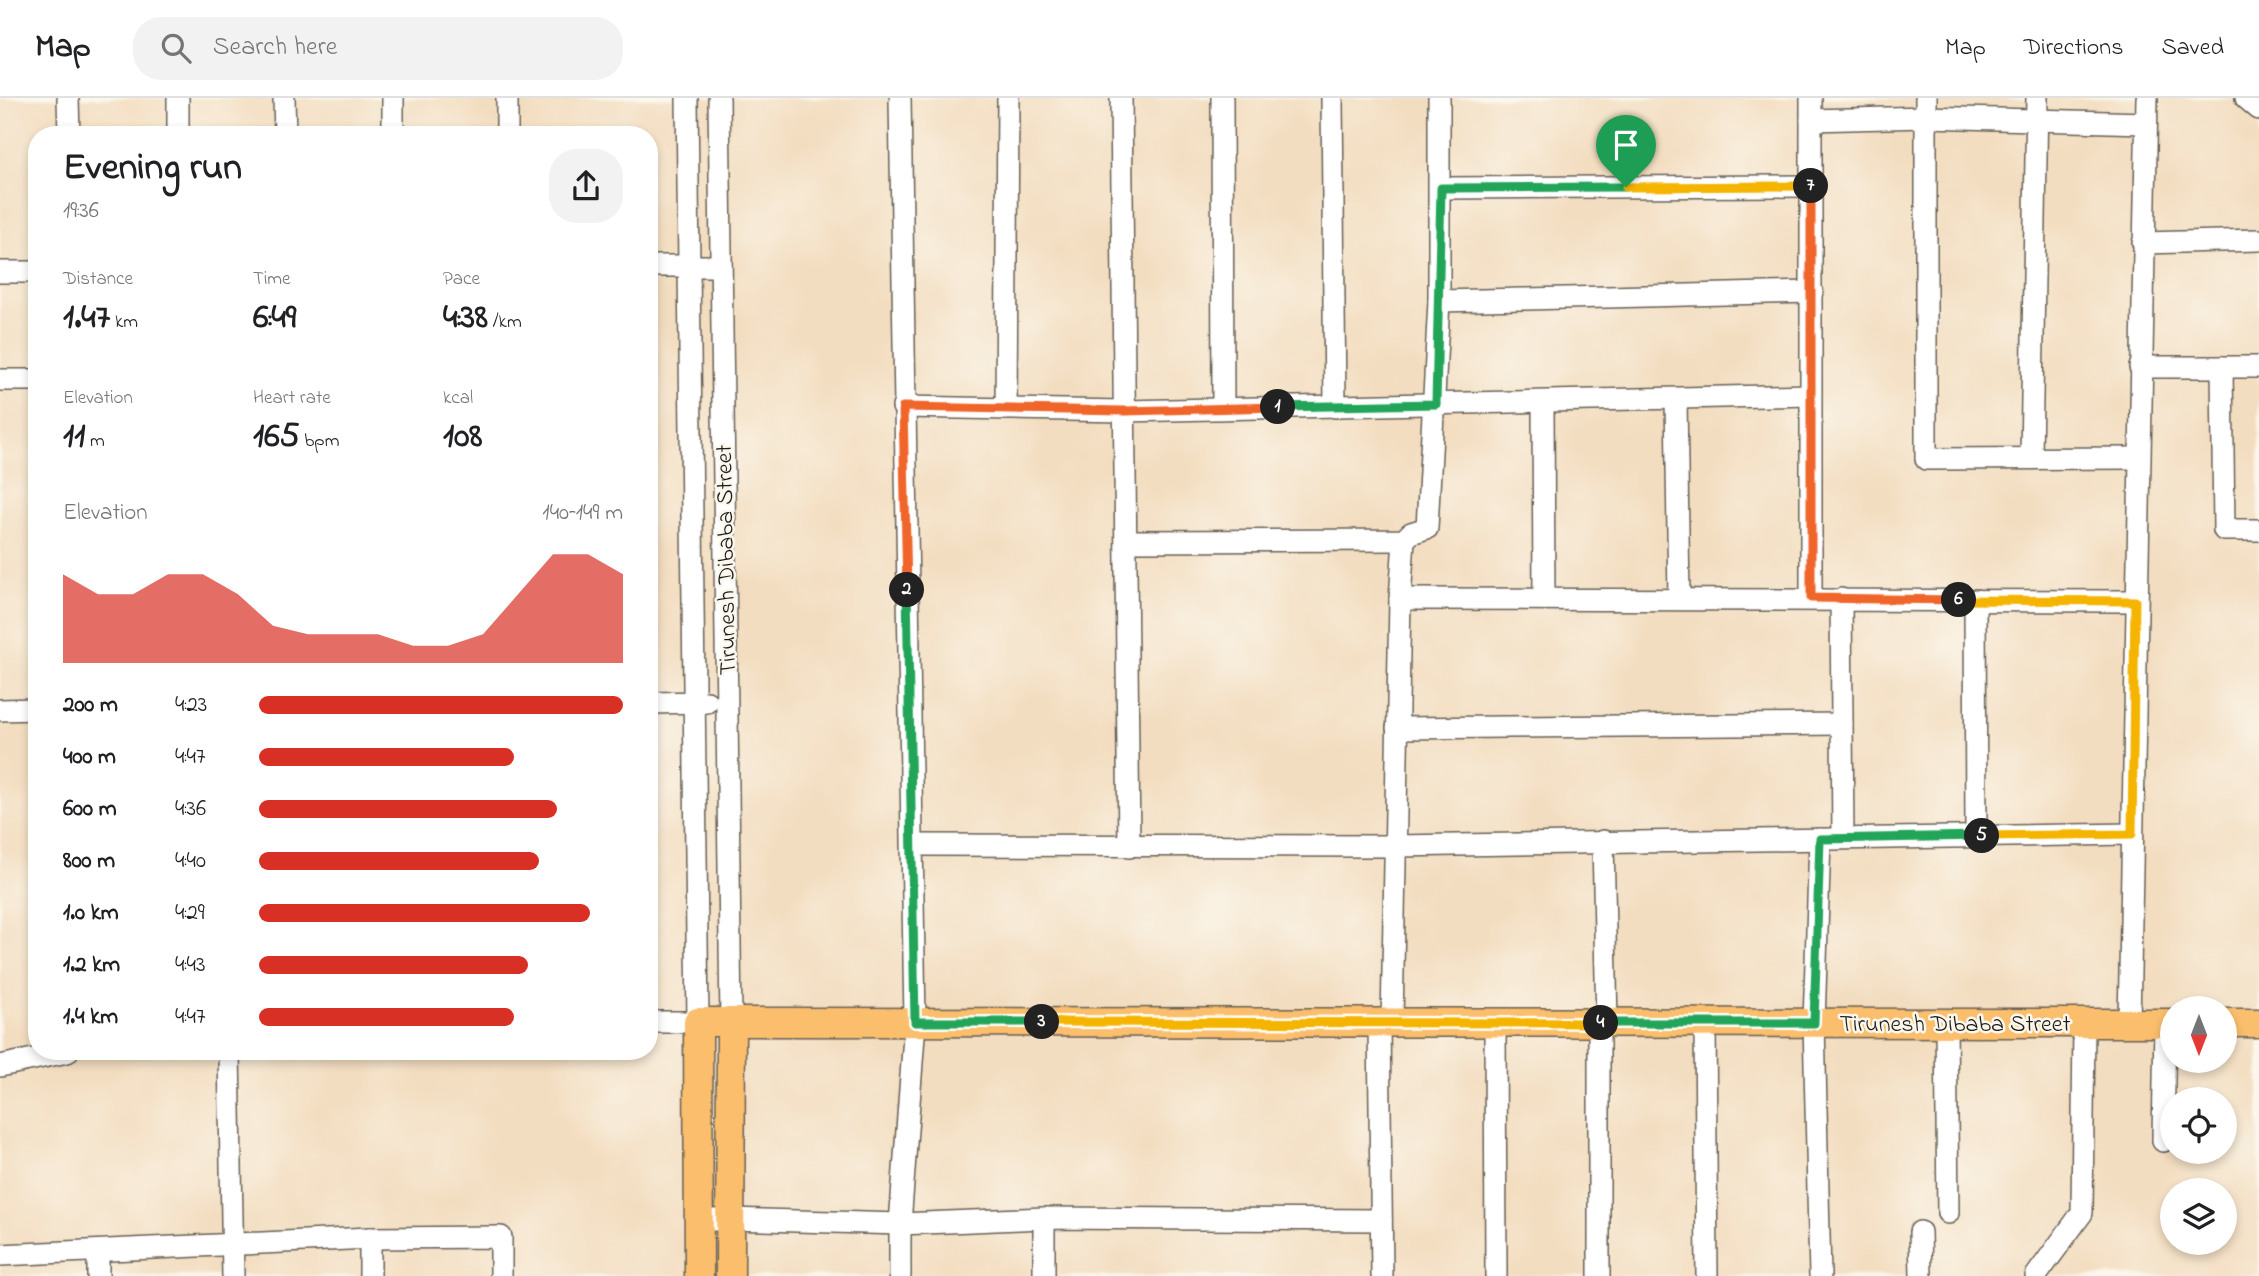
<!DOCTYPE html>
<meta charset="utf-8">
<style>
body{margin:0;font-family:"Indie Flower",sans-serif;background:#f2f2f2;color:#202124;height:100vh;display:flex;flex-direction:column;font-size:26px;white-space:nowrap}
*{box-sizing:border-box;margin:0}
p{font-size:23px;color:#757577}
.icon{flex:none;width:38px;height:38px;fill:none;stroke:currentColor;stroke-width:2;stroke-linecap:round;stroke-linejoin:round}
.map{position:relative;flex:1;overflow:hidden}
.side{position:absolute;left:28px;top:28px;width:630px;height:934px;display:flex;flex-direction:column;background:#fff;border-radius:28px;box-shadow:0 4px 10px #0003}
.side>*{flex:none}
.needle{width:46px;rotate:180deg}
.buttons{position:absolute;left:2160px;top:898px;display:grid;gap:14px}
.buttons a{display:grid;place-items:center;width:77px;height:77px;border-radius:50%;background:#fff;box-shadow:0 4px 10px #0003;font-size:35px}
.pin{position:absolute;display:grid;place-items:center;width:60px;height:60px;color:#fff;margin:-72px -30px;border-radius:50% 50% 50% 0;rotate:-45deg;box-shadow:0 0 7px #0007}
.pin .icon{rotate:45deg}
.km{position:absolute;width:35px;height:35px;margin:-18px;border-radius:50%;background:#222;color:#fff;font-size:19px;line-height:35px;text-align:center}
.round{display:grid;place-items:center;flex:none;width:74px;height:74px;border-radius:28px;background:#f2f2f2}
.summary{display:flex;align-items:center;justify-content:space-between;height:119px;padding:0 35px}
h1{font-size:38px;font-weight:700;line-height:52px}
.stats{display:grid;grid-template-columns:repeat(3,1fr);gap:10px;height:119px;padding:7px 35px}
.stats div{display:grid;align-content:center}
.stats b{font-size:35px;font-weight:700}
.stats small{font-size:19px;font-weight:400}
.stats p{font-size:19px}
.chart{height:196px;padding:14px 35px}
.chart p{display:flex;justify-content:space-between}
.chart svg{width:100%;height:126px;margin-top:7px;fill:#d93025;opacity:.7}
ul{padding:0 35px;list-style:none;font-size:23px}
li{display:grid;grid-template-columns:112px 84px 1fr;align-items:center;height:52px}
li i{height:18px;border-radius:9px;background:#d93025}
header{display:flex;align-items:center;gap:42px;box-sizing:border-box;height:98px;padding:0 35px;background:#fff;border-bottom:2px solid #e0e0e0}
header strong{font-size:33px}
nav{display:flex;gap:38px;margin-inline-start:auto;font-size:24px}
.search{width:490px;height:63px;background:#f2f2f2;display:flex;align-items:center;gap:18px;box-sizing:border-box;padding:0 24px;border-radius:28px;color:#757577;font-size:26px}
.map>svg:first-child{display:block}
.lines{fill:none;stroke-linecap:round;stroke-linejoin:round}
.minor-casing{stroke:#676055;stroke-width:24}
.major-casing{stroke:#676055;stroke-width:31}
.minor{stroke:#fff;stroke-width:21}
.major{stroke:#fabe6d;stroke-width:28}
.split-1-casing{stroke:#fff;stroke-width:14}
.split-2-casing{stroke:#fff;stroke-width:14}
.split-3-casing{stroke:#fff;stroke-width:14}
.split-4-casing{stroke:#fff;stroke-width:14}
.split-5-casing{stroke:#fff;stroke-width:14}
.split-6-casing{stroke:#fff;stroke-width:14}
.split-7-casing{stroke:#fff;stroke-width:14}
.split-8-casing{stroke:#fff;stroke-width:14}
.split-1{stroke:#22a559;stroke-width:9}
.split-2{stroke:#f0652b;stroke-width:9}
.split-3{stroke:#22a559;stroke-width:9}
.split-4{stroke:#f5b400;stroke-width:9}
.split-5{stroke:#22a559;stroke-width:9}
.split-6{stroke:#f5b400;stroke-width:9}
.split-7{stroke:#f0652b;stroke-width:9}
.split-8{stroke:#f5b400;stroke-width:9}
.labels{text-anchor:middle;stroke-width:5;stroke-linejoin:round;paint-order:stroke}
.street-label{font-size:24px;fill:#1c1c1c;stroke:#fbf7ec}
</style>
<header>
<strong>Map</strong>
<div class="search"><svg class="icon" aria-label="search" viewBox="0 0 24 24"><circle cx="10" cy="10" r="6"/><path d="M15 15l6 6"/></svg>Search here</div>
<nav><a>Map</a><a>Directions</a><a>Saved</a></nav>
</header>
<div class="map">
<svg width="2259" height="1178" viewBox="0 0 2259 1178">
<rect width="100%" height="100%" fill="#fbf7ec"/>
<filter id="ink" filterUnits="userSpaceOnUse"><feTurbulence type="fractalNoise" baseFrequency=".0143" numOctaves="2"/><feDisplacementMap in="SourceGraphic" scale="14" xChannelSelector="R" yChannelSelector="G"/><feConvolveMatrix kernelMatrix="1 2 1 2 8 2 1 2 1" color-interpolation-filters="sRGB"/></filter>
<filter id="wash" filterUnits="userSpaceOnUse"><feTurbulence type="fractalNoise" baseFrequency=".00686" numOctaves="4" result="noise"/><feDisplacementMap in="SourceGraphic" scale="28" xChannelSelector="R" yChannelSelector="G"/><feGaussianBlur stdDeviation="1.57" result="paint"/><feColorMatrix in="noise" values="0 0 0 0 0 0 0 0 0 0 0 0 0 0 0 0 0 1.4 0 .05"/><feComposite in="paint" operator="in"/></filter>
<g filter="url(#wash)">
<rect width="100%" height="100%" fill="#f3ddc0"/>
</g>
<g filter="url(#ink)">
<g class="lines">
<g class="minor-casing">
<g id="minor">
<path d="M68,0L69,37"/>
<path d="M178,0V37"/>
<path d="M284,0L285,37"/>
<path d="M393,0V37"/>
<path d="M719,0L731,924"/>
<path d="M1121,0L1129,749"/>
<path d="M1222,0L1223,310"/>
<path d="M1332,0L1335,309"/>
<path d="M1811,0V500"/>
<path d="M1926,0V361L2138,360"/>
<path d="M2246,0L2259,11"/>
<path d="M1811,22L1926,19L2146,25"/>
<path d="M507,37V0"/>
<path d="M1441,90L1811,88"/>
<path d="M2143,145L2259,142"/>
<path d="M649,168H721"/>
<path d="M0,174H37"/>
<path d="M1439,203L1812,194"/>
<path d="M2140,269H2259"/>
<path d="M2222,269L2224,432H2259"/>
<path d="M0,282H37"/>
<path d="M1676,301L1679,501"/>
<path d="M1543,304L1544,501"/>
<path d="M903,309L1125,313L1810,297"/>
<path d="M1006,311L1008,0"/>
<path d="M2031,360L2037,0"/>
<path d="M1127,443L1404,442L1411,435L1427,430L1439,203V0"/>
<path d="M1400,501L2135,503"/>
<path d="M1841,501L1843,740"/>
<path d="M1975,502L1976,738"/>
<path d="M649,605L707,604"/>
<path d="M0,612L37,611"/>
<path d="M1397,630L1842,626"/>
<path d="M1603,743L1607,925"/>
<path d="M913,747L1394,748L2132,736"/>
<path d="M649,924H698L687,0"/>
<path d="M1379,925L1382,1178"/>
<path d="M1392,925L1400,501L1404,442"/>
<path d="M1495,925L1496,1178"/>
<path d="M1599,925V1178"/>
<path d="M1705,925L1707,1178"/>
<path d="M1946,925L1948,1115"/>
<path d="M2129,925L2147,0"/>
<path d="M229,954L233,1178"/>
<path d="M0,968L67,954"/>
<path d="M2163,1043L2165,925"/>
<path d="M1044,1120V1178"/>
<path d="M698,1123L730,1121L900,1126L1044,1120L1381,1122"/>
<path d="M1920,1134L1921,1178"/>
<path d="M370,1140V1178"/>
<path d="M98,1153V1178"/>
<path d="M0,1157L370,1140L501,1139V1178"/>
<path d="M900,1178V1126L915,924L900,0"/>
<path d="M1820,1178L1814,925L1820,741"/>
<path d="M2036,1178L2082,1115L2084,925"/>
</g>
</g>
<g class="major-casing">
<g id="major">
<path d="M2224,925H2259"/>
<path d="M699,1178L698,924L2172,925"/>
<path d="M730,1178L731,924"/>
</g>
</g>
<use href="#minor" class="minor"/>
<use href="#major" class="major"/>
</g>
</g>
<g class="lines" filter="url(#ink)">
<g class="split-1-casing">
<path id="split-1" d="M1278,309L1436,306L1441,90L1626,89"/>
</g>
<g class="split-2-casing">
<path id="split-2" d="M907,492L903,309L1125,313L1278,309"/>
</g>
<g class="split-3-casing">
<path id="split-3" d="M907,492L915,924H1042"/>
</g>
<g class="split-4-casing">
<path id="split-4" d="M1042,924L1601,925"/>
</g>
<g class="split-5-casing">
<path id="split-5" d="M1601,925H1814L1820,741L1982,738"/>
</g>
<g class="split-6-casing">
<path id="split-6" d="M1959,502L2135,503L2132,736L1982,738"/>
</g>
<g class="split-7-casing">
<path id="split-7" d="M1811,88V500L1959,502"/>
</g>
<g class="split-8-casing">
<path id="split-8" d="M1626,89L1811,88"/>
</g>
<use href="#split-1" class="split-1"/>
<use href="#split-2" class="split-2"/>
<use href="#split-3" class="split-3"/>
<use href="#split-4" class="split-4"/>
<use href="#split-5" class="split-5"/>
<use href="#split-6" class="split-6"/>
<use href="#split-7" class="split-7"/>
<use href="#split-8" class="split-8"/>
</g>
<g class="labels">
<g class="street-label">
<text transform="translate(725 462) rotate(-91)" y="8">Tirunesh Dibaba Street</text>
<text x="1955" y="933">Tirunesh Dibaba Street</text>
</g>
</g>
</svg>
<div class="buttons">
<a><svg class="needle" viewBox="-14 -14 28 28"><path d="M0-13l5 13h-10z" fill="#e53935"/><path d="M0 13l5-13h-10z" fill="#757577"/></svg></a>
<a><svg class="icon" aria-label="locate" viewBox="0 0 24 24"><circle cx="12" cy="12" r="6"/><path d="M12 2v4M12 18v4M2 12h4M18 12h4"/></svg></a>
<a><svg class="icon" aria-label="layers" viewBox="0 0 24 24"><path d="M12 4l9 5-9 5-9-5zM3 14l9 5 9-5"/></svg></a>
</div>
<div class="pin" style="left:1626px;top:89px;background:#1e9e55"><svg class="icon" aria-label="arrive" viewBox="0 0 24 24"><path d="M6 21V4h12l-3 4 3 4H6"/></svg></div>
<b class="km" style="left:1278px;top:309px">1</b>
<b class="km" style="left:907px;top:492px">2</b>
<b class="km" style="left:1042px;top:924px">3</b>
<b class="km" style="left:1601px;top:925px">4</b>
<b class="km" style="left:1982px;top:738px">5</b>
<b class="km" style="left:1959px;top:502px">6</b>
<b class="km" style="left:1811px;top:88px">7</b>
<section class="side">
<div class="summary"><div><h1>Evening run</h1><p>19:36</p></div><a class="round"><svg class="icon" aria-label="share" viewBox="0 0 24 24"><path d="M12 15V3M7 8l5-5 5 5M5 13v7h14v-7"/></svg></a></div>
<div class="stats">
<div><p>Distance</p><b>1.47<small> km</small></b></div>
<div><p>Time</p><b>6:49</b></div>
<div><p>Pace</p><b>4:38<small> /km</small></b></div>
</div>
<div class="stats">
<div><p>Elevation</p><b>11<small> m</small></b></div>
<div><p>Heart rate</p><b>165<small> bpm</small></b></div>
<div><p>kcal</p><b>108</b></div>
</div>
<div class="chart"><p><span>Elevation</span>140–149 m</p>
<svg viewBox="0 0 160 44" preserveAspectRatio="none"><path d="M0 44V13L10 20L20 20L30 13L40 13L50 20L60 31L70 34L80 34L90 34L100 38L110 38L120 34L130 20L140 6L150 6L160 13V44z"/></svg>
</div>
<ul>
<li><b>200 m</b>4:23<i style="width:100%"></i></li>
<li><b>400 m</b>4:47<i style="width:70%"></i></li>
<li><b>600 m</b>4:36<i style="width:82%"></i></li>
<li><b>800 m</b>4:40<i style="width:77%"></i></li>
<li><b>1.0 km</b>4:29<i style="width:91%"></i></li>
<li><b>1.2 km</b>4:43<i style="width:74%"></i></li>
<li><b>1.4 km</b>4:47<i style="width:70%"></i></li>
</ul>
</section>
</div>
